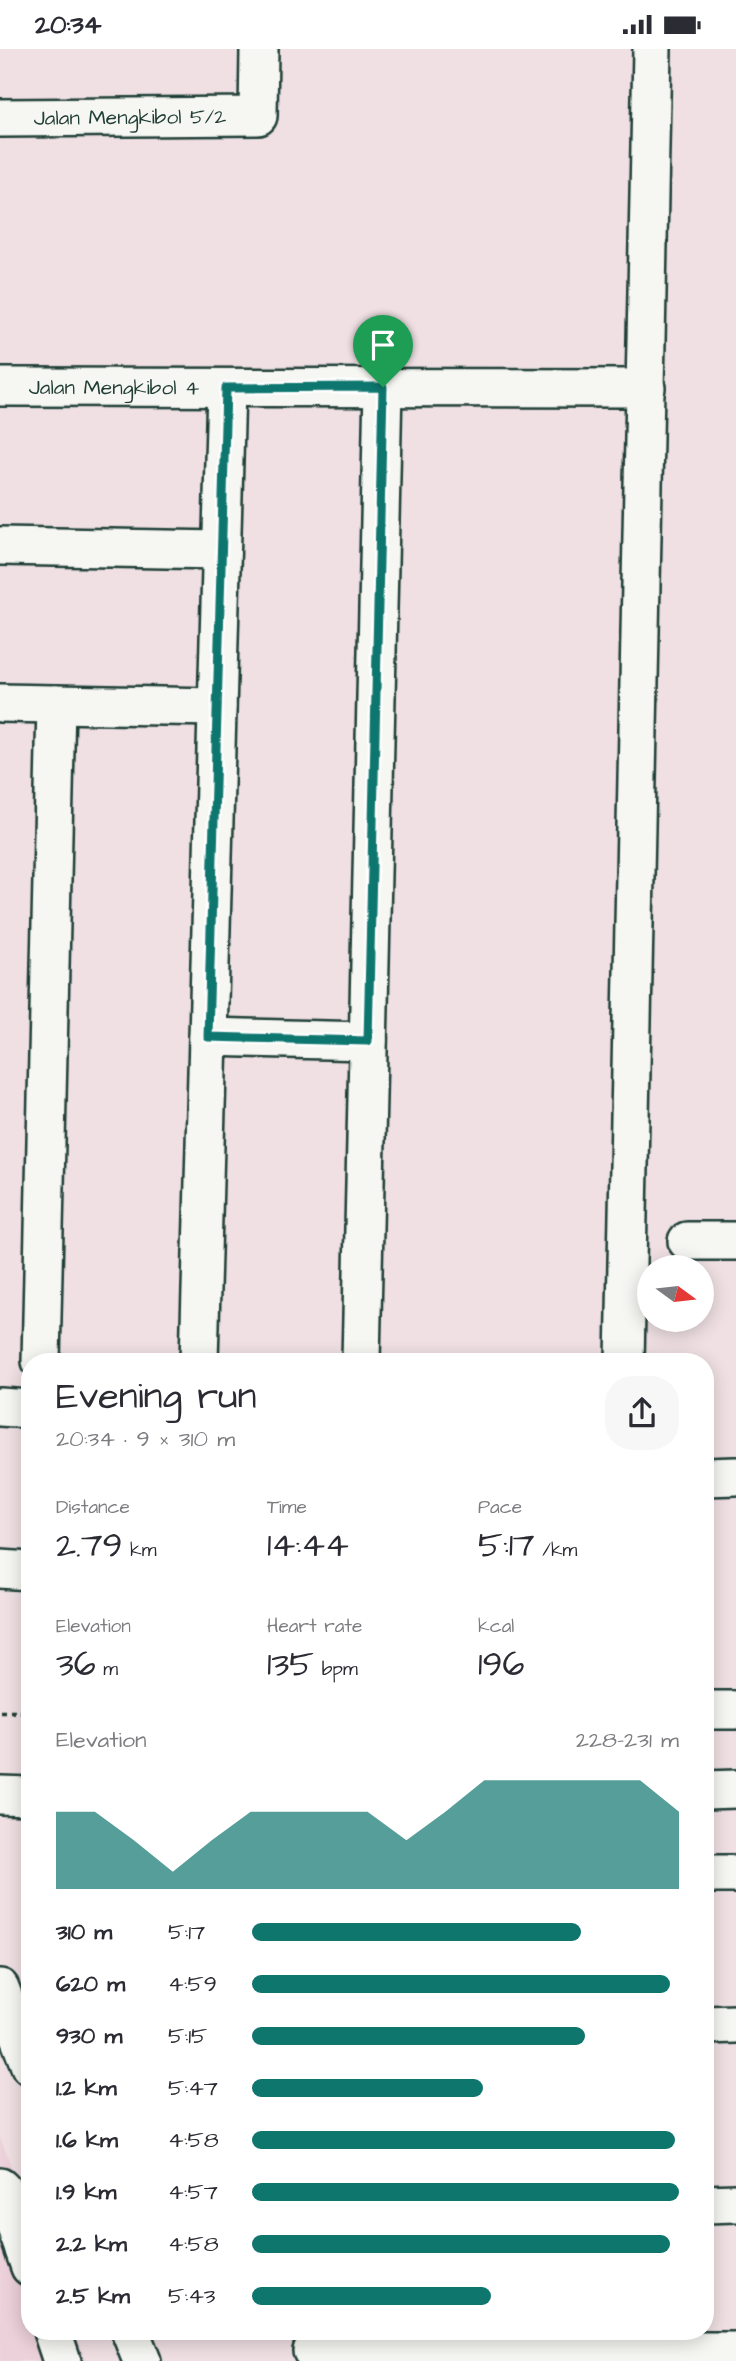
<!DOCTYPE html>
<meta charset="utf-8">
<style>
body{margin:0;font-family:"Architects Daughter",sans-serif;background:#f7f7f7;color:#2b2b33;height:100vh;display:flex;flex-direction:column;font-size:26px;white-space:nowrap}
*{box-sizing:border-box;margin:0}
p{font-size:23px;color:#7c7c81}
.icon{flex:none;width:38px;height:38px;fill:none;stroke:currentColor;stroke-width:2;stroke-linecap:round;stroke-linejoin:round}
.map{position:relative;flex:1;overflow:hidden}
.side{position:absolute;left:21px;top:1304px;width:693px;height:987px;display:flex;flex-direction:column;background:#fff;border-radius:28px;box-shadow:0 4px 18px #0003}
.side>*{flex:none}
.needle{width:46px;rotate:105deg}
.controls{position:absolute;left:637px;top:1206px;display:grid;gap:14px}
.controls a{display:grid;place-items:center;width:77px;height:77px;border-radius:50%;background:#fff;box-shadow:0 4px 18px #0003;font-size:35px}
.pin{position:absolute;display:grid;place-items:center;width:60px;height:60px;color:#fff;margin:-72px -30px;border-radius:50% 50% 50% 0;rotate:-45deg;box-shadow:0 0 7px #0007}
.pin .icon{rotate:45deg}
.round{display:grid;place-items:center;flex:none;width:74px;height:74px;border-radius:28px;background:#f7f7f7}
.head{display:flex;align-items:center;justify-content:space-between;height:119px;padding:0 35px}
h1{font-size:38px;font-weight:600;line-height:52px}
.stats{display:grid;grid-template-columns:repeat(3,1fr);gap:10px;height:119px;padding:7px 35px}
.stats div{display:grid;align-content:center}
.stats b{font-size:35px;font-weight:600}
.stats small{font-size:19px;font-weight:400}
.stats p{font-size:19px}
.chart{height:196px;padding:14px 35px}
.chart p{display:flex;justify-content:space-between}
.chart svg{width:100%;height:126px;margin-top:7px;fill:#0f766e;opacity:.7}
ul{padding:0 35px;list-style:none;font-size:23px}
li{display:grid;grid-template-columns:112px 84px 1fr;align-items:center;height:52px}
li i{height:18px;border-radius:9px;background:#0f766e}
.status{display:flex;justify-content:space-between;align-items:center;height:49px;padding:0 35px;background:#fff;direction:ltr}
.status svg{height:19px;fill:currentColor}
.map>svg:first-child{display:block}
.built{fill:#ecd0da}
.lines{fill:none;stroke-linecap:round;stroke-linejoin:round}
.minor-casing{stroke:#1f3d34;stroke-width:42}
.path{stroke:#1f3d34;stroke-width:4.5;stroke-dasharray:5 5;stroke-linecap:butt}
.minor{stroke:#f6f6f2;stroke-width:37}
.route-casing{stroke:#fff;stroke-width:14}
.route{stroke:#0f766e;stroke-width:9}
.labels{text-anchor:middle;stroke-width:6;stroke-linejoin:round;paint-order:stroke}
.street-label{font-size:21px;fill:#1f3d34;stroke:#f6f6f2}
</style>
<div class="status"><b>20:34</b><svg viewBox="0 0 49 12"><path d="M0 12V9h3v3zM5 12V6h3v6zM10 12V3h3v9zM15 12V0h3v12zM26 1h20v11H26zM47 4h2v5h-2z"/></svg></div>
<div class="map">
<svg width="736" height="2312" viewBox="0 0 736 2312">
<rect width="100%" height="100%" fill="#f0e0e4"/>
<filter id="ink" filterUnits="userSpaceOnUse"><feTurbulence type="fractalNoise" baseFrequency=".0143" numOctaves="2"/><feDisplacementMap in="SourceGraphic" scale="14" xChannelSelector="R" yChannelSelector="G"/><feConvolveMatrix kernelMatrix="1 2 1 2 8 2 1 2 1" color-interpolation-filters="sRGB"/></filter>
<g filter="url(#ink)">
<path class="built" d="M0,2088L30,2166V2282H75L86,2312H0Z"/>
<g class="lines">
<g class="minor-casing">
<g id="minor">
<path id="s1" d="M0,69L258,67L259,0"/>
<path id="s2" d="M0,338L646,339"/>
<path d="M0,497L221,501"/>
<path d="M0,654L217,658"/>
<path d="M208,988L368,992"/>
<path d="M687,1192H736"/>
<path d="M41,1312L56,655"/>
<path d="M199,1312L226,339"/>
<path d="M361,1312L383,338"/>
<path d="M625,1312C632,875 643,438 652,0"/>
<path d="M0,1358L30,1360"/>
<path d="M705,1428L736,1427"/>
<path d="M0,1520L30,1522"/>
<path d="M705,1661H736"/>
<path d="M705,1741L736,1740"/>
<path d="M0,1746L30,1747"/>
<path d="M705,1825H736"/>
<path d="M0,1939L30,2017"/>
<path d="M705,1976L736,1975"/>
<path d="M0,2138L3,2141L30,2218"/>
<path d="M705,2155L736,2154"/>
<path d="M52,2282L62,2312"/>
<path d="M130,2282L142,2312"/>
<path d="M312,2302H736"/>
</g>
</g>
<path class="path" d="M0,1663H30"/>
<use href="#minor" class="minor"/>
</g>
</g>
<g class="lines" filter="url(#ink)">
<g class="route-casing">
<path id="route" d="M383,338L368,992L208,988L226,339Z"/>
</g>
<use href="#route" class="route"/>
</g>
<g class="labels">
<g class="street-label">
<text dy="7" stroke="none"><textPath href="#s1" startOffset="130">Jalan Mengkibol 5/2</textPath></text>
<text dy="7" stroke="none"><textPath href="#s2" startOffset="114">Jalan Mengkibol 4</textPath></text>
</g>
</g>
</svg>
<div class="controls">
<a><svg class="needle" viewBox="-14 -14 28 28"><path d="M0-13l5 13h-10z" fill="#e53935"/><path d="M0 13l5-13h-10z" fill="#7c7c81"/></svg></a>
</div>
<div class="pin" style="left:383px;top:338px;background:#1e9e55"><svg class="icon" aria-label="arrive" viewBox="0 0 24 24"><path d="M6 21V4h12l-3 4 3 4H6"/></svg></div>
<section class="side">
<div class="head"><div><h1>Evening run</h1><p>20:34 · 9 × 310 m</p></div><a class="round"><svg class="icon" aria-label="share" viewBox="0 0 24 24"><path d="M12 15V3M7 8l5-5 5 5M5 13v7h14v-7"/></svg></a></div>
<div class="stats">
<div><p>Distance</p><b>2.79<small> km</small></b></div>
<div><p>Time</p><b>14:44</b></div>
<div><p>Pace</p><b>5:17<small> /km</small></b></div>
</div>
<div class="stats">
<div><p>Elevation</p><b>36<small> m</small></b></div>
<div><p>Heart rate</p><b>135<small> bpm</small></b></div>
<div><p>kcal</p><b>196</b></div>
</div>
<div class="chart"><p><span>Elevation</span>228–231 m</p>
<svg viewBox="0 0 160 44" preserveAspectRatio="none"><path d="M0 44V17L10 17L20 27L30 38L40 27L50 17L60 17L70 17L80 17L90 27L100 17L110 6L120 6L130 6L140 6L150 6L160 17V44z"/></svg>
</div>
<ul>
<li><b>310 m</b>5:17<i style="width:77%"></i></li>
<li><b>620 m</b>4:59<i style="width:98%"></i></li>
<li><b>930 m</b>5:15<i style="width:78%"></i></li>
<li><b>1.2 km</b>5:47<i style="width:54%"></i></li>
<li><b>1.6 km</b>4:58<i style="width:99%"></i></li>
<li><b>1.9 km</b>4:57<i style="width:100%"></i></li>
<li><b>2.2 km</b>4:58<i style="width:98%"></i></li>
<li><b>2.5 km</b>5:43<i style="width:56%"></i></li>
</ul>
</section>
</div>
